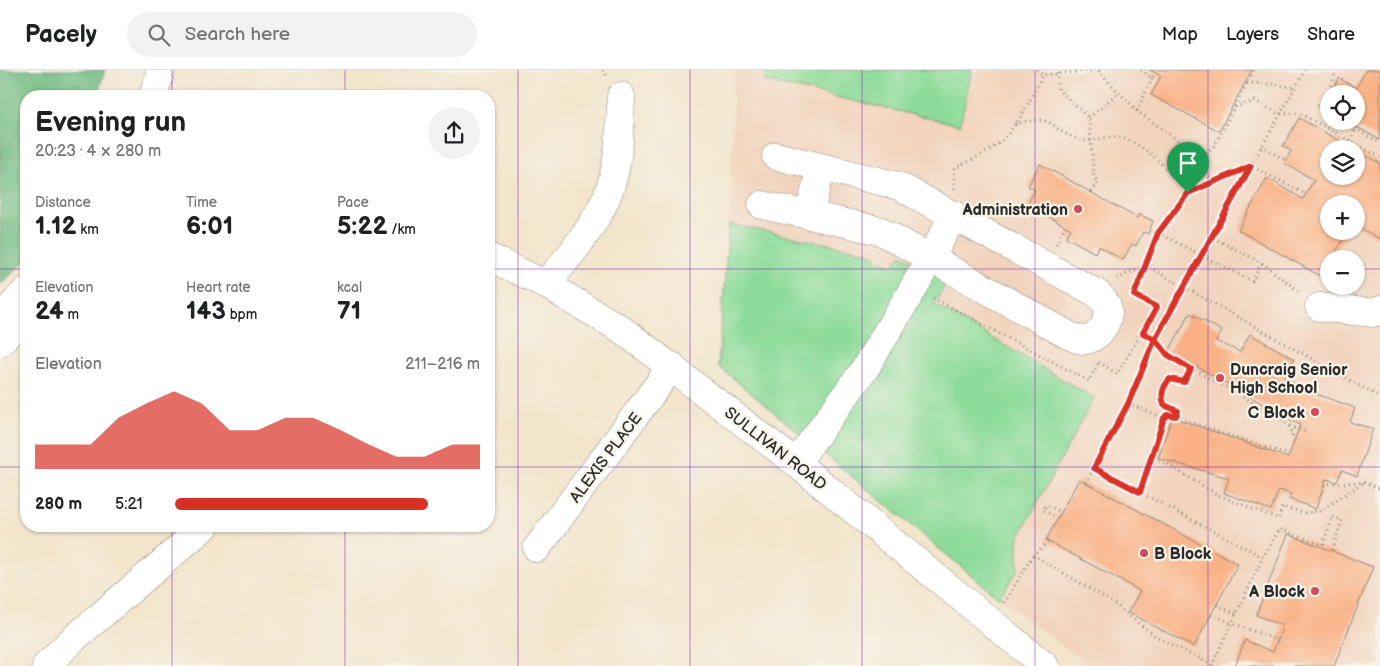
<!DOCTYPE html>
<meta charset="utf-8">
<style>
body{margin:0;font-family:"Balsamiq Sans",sans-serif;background:#f2f2f2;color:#202124;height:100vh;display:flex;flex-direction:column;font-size:19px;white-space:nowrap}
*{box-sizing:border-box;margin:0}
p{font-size:16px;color:#757577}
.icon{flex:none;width:28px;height:28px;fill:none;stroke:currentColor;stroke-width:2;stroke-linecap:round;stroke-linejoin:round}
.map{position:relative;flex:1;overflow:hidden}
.drawer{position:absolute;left:20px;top:20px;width:475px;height:442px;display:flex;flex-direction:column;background:#fff;border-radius:20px;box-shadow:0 1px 4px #0004}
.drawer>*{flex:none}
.buttons{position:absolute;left:1320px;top:15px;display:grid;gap:10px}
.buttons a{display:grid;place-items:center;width:45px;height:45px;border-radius:50%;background:#fff;box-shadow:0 1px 4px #0004;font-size:25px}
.pin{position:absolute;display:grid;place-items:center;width:42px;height:42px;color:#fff;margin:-51px -21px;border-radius:50% 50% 50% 0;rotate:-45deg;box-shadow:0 0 5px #0007}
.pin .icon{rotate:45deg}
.round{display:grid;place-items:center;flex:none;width:52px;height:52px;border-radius:26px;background:#f2f2f2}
.summary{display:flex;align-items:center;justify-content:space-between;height:85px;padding:0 15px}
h1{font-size:28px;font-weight:700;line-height:38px}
.metrics{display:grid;grid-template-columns:repeat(3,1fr);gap:8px;height:85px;padding:5px 15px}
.metrics div{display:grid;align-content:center}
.metrics b{font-size:25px;font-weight:700}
.metrics small{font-size:14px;font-weight:400}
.metrics p{font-size:14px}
.chart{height:140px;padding:10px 15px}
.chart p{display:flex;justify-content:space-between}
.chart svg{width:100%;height:90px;margin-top:5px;fill:#d93025;opacity:.7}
ul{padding:0 15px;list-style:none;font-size:16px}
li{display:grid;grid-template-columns:80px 60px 1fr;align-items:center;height:38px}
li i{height:12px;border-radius:6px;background:#d93025}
header{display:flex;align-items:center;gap:30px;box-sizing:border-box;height:70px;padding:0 25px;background:#fff;border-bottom:1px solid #e0e0e0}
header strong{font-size:24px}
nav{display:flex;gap:28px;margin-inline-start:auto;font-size:18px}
.search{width:350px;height:45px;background:#f2f2f2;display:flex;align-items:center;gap:12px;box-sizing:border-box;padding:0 18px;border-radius:28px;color:#757577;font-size:19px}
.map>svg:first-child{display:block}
.built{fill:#f2d4be;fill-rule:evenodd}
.green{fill:#8cdb9a;stroke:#5c8362}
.forest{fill:#71bb82;stroke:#4e7356}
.building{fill:#f9b185}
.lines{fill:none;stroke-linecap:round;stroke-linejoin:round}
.minor-casing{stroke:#8e887c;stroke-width:29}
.path{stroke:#8e887c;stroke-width:3;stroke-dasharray:1 4;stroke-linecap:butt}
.minor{stroke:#fff;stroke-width:28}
.path-bridge{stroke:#8e887c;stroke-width:3;stroke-dasharray:1 4;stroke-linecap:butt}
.route-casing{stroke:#fff;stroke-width:10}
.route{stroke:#d93025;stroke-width:6}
.grid{fill:none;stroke:#7b2cbf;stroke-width:1;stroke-opacity:0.55}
.poi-dot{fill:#d1495b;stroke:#f7f3e8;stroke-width:2}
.labels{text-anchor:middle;stroke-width:4.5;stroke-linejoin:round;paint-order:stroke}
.poi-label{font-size:16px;font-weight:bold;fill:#2b2b2b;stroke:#f7f3e8;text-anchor:end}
.street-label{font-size:16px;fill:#2b2b2b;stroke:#f7f3e8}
</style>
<header>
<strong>Pacely</strong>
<div class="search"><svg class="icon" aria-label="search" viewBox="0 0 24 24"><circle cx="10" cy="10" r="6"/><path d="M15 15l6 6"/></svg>Search here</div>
<nav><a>Map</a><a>Layers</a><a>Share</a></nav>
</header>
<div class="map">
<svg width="1380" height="596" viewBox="0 0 1380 596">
<rect width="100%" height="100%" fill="#f7f3e8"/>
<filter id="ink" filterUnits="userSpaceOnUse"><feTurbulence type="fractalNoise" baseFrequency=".02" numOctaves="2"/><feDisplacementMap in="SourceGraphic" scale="10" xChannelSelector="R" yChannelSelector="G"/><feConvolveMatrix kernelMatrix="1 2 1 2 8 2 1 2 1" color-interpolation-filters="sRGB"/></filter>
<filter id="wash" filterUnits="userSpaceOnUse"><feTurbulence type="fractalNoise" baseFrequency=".0096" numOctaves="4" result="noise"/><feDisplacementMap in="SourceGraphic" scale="20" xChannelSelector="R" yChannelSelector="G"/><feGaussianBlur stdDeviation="1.12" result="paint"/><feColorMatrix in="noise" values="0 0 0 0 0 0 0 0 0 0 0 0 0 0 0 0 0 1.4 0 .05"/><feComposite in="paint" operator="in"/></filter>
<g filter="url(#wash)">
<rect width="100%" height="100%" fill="#f2e5cc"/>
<path class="built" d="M734,0H1380V596H1089L999,528L1017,500L1018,469L1093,328L934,234L902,184L893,196L868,182L729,154ZM1329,24H1356V51H1329ZM1329,79H1356V106H1329ZM1329,134H1356V161H1329ZM1329,189H1356V216H1329Z"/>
<g class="green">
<path d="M767,0H972L960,55L764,11Z"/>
<path d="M729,154L868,182L892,196L902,184L947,212L934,234L1094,328L1018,469V500L999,528L718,296Z"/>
</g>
<path class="forest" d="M0,0H105L97,26H26V190L0,215Z"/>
<g id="blocks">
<g class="building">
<path d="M1150,0H1252L1219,61L1151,25L1161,6Z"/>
<path d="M1366,0H1380V70L1346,51H1356V24H1331L1339,8L1356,18Z"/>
<path d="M1299,48L1354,79H1329V106H1356V80L1380,93V169L1356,156V134H1329V161H1348L1332,189H1329V195L1322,207L1238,160L1267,108L1303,129L1314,110L1284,93L1291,81L1283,76Z"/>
<path d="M1040,94L1137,148L1139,144L1153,151L1148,164L1143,162L1136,176L1132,174L1123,190L1099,176L1095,183L1066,167L1071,159L1027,135L1035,120L1028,116Z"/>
<path d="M1190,243L1222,261L1216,271L1240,282L1250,264L1294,289L1284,307L1310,324L1311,322L1355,338L1350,352L1373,359L1357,406L1342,400L1337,412L1326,409L1316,439L1289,429L1291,424L1279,420L1271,440L1224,423L1229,408L1158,388L1172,347L1288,388L1300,355L1169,281Z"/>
<path d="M1079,409L1238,494L1194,577L1128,542L1140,521L1046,470Z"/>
<path d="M1288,464L1373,497L1334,596H1235L1245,570L1273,582L1283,556L1256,545Z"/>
</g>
</g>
</g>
<g filter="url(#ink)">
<use href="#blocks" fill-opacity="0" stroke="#8e887c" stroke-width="1"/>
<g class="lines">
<g class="minor-casing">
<g id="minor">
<path d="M153,26L161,0"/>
<path d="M776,86L899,116L1098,224C1100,227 1106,232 1107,236C1112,250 1097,272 1082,270C1078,270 1074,267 1070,266L881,161L809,145L821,98"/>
<path d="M762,135L809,145"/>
<path d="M489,187L545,214L621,259L796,393L1045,596"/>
<path d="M545,214C568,190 600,149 610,118C620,89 620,56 621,26"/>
<path d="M1319,237L1373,243L1380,240"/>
<path d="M0,249L26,221"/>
<path d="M0,272L26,245"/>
<path d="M796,393L864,300L913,219L954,145"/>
<path d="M537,478L672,296"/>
<path d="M46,596L70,572L205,456"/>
</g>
</g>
<g class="path">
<path d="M603,0L608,7"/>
<path d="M1037,0L1043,5"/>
<path d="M1141,0L1152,8L1156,4"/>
<path d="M1098,1L1137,41L1186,76L1198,89L1212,111"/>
<path d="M1058,3V19L1089,48L1094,107L1098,113L1091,123"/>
<path d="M1247,13L1275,14L1295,18"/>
<path d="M1235,37L1255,31L1279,44L1299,43L1380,87"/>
<path d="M1137,41L1152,8"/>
<path d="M1329,44L1317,37L1331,18L1336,0"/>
<path d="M1089,48L1119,22"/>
<path d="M1342,51L1380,73"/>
<path d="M1015,54C1056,43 1046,58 1078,69C1089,74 1101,67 1112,67C1140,66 1172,104 1188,123"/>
<path d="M1350,71L1356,59"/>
<path d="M1261,76L1286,90"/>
<path d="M1198,89L1214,76L1254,0"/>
<path d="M954,119L955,98C971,90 991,82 1004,68C1021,51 1032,26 1043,5L1101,0"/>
<path d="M1158,163L1252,211L1262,193L1212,167"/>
<path d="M1056,174L1065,156"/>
<path d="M1262,193L1301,223"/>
<path d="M1145,195L1380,327"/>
<path d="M1117,209L1144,195"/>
<path d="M933,228L1089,311L1099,292"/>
<path d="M1143,263L1155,269L1168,285L1281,348L1288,355L1308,363"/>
<path d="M1099,292L1117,304L1157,237L1134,225L1155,169L1173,141L1188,123L1251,96L1305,0"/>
<path d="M1128,334L1164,348"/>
<path d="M1176,346L1178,341L1164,335C1161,324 1163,318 1170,309L1184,312L1191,299"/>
<path d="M1289,356L1294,371"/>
<path d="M1149,388L1167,394L1218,425L1279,449L1282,437L1304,443L1320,441L1364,412"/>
<path d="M1094,398L1263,487L1280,459L1323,475L1332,447L1342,450L1332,481"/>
<path d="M1086,413L1128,334L1155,269L1251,96L1306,124"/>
<path d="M1324,414L1364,412L1380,419"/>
<path d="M1140,422L1164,348L1168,345L1289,385"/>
<path d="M1058,448L1043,440L1046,435L1061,442"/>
<path d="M1033,485L1112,532L1155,566L1212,595L1263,487"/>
<path d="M1004,533L1033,485L1049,472"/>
<path d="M1217,535L1237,544"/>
</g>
<use href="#minor" class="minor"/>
<path class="path-bridge" d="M1211,545L1277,570"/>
</g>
</g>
<g class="lines" filter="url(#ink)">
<g class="route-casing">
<path id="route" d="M1188,123L1158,163L1134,225L1157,237L1143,263L1155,269L1128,334L1094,398L1140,422L1164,348L1168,345L1176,346L1178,341L1164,335C1161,324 1162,318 1170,309L1184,312L1191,299L1168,285L1155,269L1251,96L1188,123"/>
</g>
<use href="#route" class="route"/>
</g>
<path class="grid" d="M172,0V26M345,0V26M518,0V596M690,0V596M862,0V596M1035,0V596M1208,0V596M0,199H26M489,199H1329M1356,199H1380M0,397H26M489,397H1380M172,456V596M345,456V596"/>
<g class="poi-dot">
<circle cx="1078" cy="139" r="5"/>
<circle cx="1220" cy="308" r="5"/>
<circle cx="1315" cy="342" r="5"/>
<circle cx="1144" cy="483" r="5"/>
<circle cx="1315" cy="521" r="5"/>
</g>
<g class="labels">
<g class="poi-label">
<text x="1068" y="145">Administration</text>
<text x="1230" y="305" text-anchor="start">Duncraig Senior<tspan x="1230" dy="18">High School</tspan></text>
<text x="1305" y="348">C Block</text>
<text x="1154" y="489" text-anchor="start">B Block</text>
<text x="1305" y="527">A Block</text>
</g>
<g class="street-label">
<text transform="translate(776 378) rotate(38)" y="6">SULLIVAN ROAD</text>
<text transform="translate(605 387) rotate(-53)" y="6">ALEXIS PLACE</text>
</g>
</g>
</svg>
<div class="buttons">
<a><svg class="icon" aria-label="locate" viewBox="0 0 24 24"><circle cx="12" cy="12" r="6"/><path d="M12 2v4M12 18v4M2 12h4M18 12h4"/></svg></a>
<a><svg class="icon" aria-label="layers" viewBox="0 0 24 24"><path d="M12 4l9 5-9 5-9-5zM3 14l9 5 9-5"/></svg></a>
<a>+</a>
<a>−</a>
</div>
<div class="pin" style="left:1188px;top:123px;background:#1e9e55"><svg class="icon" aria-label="arrive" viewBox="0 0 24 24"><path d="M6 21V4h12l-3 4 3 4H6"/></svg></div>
<section class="drawer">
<div class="summary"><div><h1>Evening run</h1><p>20:23 · 4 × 280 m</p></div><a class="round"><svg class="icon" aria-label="share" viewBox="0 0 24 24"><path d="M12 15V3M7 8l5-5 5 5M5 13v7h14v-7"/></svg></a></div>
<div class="metrics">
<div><p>Distance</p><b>1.12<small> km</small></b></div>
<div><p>Time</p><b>6:01</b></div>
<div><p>Pace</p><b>5:22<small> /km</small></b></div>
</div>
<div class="metrics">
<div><p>Elevation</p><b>24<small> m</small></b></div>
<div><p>Heart rate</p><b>143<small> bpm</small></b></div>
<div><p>kcal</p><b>71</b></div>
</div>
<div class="chart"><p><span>Elevation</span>211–216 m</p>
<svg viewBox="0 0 160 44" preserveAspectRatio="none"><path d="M0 44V32L10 32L20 32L30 19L40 12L50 6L60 12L70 25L80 25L90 19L100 19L110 25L120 32L130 38L140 38L150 32L160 32V44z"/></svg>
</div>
<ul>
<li><b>280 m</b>5:21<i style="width:83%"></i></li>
</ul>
</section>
</div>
